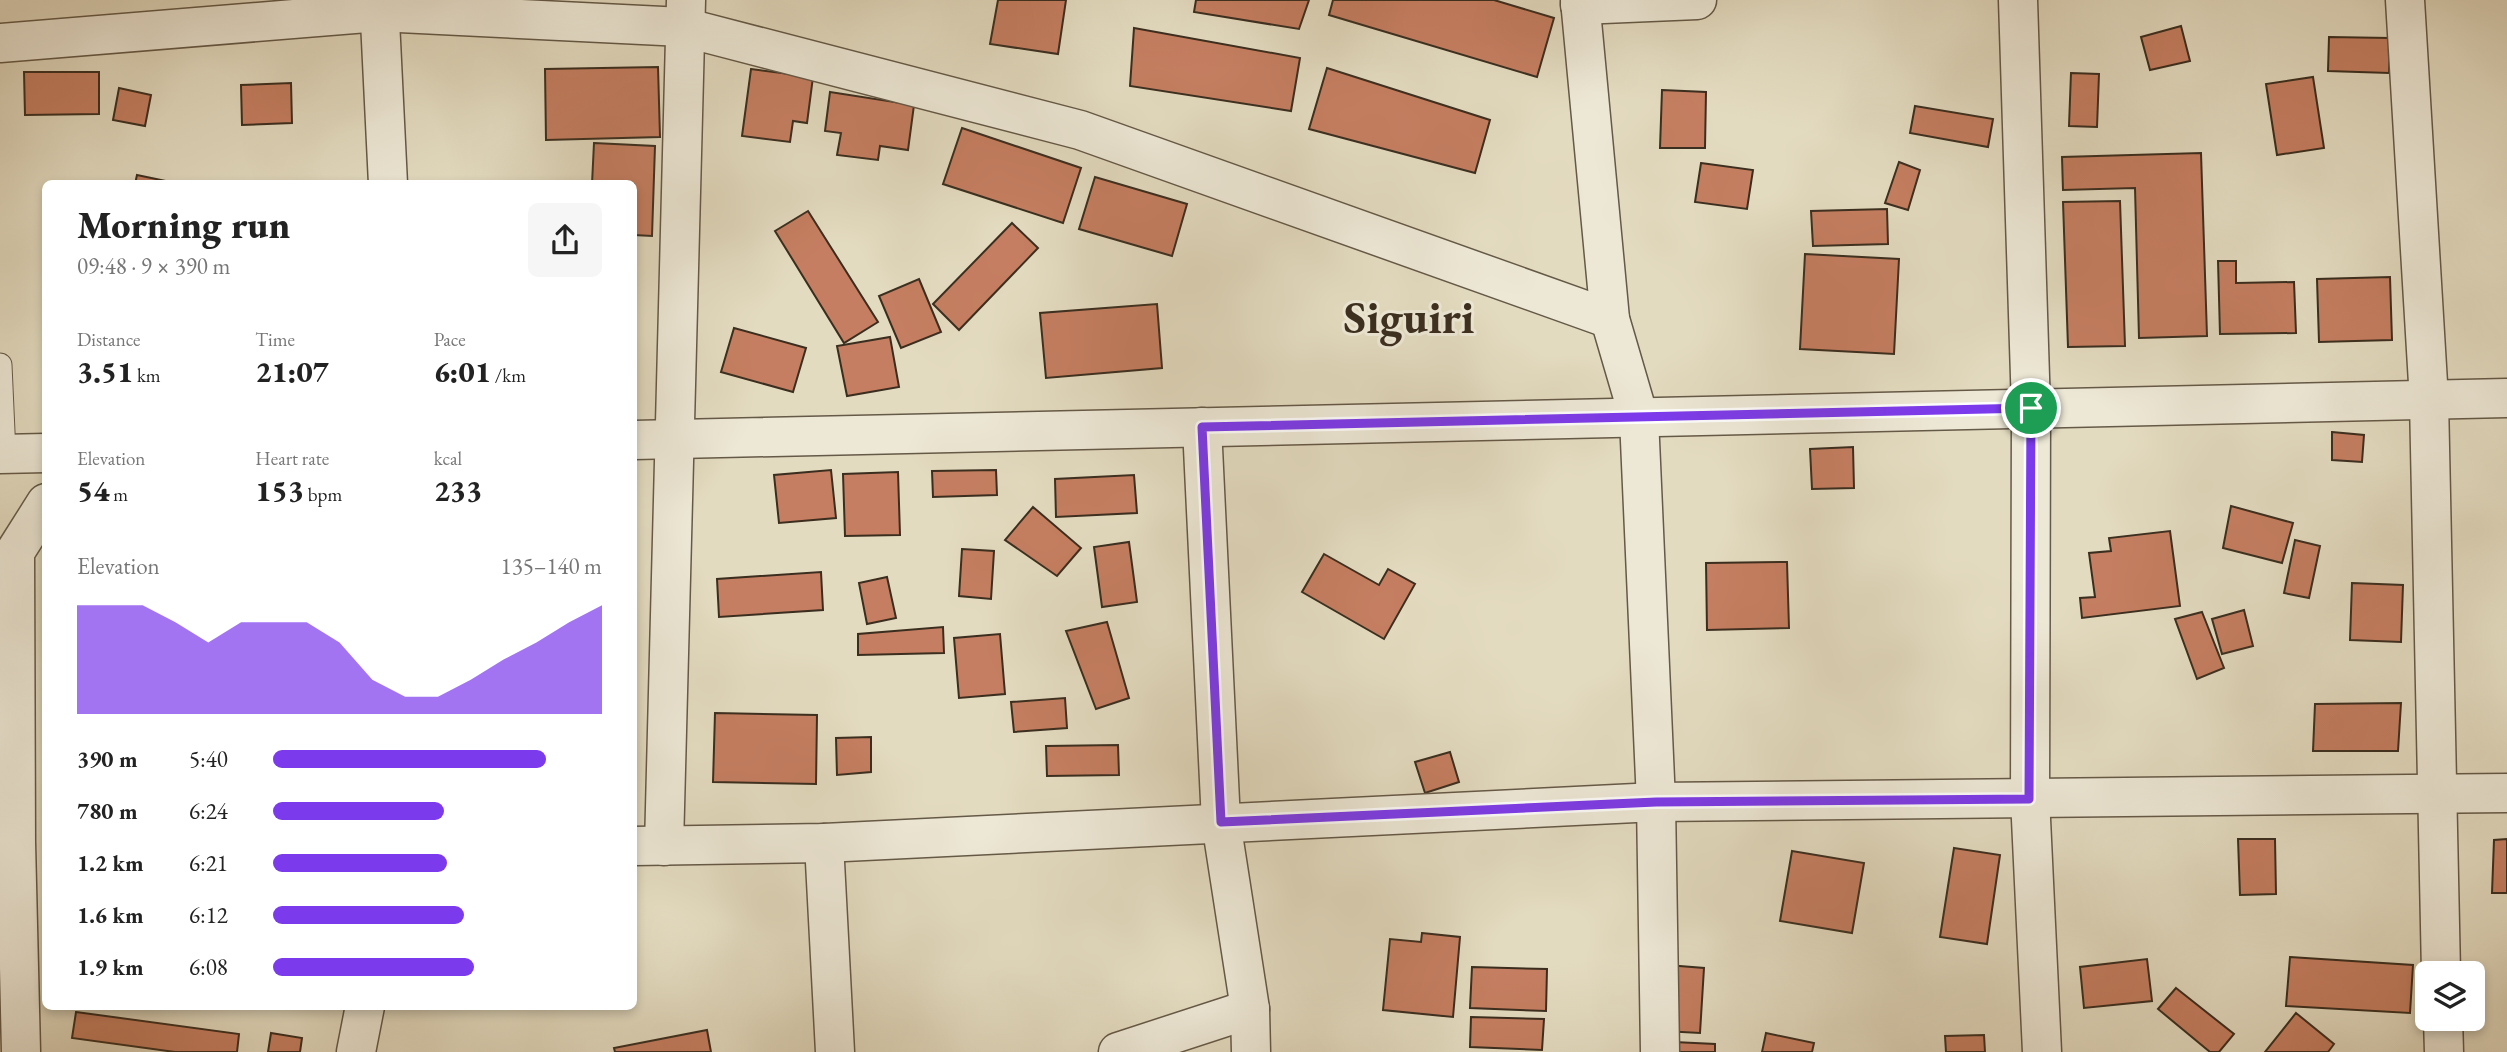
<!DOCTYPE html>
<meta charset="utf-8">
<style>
body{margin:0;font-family:"EB Garamond",serif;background:#f6f6f6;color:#222;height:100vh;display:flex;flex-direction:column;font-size:26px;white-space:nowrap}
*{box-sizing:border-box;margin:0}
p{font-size:23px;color:#767676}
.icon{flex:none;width:38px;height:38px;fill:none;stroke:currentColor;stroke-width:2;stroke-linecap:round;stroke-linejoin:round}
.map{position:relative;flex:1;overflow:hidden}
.panel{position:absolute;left:42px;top:180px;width:595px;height:830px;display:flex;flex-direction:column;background:#fff;border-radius:10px;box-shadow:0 4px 10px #0003}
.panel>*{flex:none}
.controls{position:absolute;left:2415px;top:961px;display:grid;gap:14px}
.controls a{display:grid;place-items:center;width:70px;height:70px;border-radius:10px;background:#fff;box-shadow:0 4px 10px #0003;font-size:35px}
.pin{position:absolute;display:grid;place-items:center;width:60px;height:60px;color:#fff;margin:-30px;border:4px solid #fff;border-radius:50%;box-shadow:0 2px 7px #0007}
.round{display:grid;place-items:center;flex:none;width:74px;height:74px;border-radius:10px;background:#f6f6f6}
.head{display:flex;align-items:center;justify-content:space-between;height:119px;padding:0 35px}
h1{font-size:38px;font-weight:800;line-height:52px}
.figures{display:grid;grid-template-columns:repeat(3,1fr);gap:10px;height:119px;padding:7px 35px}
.figures div{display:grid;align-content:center}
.figures b{font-size:30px;font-weight:800}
.figures small{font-size:19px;font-weight:400}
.figures p{font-size:19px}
.chart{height:196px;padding:14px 35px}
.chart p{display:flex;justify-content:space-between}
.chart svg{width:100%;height:126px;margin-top:7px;fill:#7c3aed;opacity:.7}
ul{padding:0 35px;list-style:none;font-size:23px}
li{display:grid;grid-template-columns:112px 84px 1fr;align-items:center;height:52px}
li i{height:18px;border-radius:9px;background:#7c3aed}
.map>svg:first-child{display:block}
.building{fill:#c57e61;stroke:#3b2e1f;stroke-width:2}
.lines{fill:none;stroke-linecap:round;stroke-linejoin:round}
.lane-casing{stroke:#655947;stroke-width:25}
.street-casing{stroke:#655947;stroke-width:41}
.lane{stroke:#ede8d6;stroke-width:23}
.street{stroke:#ede8d6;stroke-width:38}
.route-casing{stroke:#fff;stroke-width:14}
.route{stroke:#7c3aed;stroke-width:9}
.labels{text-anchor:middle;stroke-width:6;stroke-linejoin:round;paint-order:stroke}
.town-label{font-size:46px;font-weight:bold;fill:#3b2e1f;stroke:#ede8d6}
</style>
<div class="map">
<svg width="2507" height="1052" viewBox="0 0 2507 1052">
<rect width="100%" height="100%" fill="#e3dbc0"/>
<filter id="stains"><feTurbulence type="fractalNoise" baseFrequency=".00286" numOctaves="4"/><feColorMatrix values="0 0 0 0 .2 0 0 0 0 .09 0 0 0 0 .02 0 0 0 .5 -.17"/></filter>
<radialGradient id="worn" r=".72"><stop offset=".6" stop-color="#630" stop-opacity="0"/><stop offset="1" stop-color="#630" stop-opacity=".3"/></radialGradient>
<g class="building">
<path d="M998,0H1066L1058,54L990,44Z"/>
<path d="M1196,0H1309L1299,29L1194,12Z"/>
<path d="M1333,0H1494L1554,18L1537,77L1329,15Z"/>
<path d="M2181,26L2190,61L2150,70L2141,37Z"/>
<path d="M1134,28L1300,58L1291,111L1130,86Z"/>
<path d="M2329,37L2390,38L2389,73L2328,71Z"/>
<path d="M658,67L660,137L546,140L545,69Z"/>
<path d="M1327,68L1490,120L1475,173L1309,129Z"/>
<path d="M751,69L813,77L807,123L793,121L790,142L742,136Z"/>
<path d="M24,72H99V114L25,115Z"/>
<path d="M2071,73L2099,74L2097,127L2069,126Z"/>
<path d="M2313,77L2324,148L2277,155L2266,84Z"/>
<path d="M291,83L292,123L242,125L241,85Z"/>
<path d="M119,88L151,95L145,126L113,120Z"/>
<path d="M1662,90L1706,92L1705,148H1660Z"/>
<path d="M830,92L914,105L908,150L880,146L878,160L837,155L841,133L825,131Z"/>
<path d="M1915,106L1993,119L1988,147L1910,133Z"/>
<path d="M962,128L1081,168L1063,223L943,184Z"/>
<path d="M594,143L655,146L652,236L634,235V184H592Z"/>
<path d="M2201,153L2207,336L2139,338L2135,188L2063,190L2062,157Z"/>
<path d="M1899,162L1920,170L1908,210L1885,203Z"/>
<path d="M1701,163L1753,170L1747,209L1695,202Z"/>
<path d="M137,175L180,184H135Z"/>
<path d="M1095,177L1187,204L1172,256L1079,229Z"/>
<path d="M2120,201L2125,346L2068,347L2063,202Z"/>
<path d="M1887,209L1888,244L1813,246L1811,211Z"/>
<path d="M808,211L878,322L844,343L775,231Z"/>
<path d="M1012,223L1038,248L959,330L933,304Z"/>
<path d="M1805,254L1899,259L1894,354L1800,349Z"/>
<path d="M2218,261H2236V283L2294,282L2296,333L2220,334Z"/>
<path d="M2390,277L2392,340L2319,342L2317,279Z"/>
<path d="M919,279L941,332L901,348L879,296Z"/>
<path d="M1157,304L1162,368L1046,378L1040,313Z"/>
<path d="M734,328L806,348L793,392L721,372Z"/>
<path d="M890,337L899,387L847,396L837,346Z"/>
<path d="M2332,432L2364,435L2362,462L2332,460Z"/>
<path d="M1853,447L1854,488L1812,489L1810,449Z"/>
<path d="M831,470L836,518L779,523L774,475Z"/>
<path d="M996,470L997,495L933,497L932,471Z"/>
<path d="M898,472L900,535L845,536L843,474Z"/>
<path d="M1134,475L1137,513L1056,517L1055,479Z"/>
<path d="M2231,506L2293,523L2282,563L2223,548Z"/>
<path d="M1033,507L1081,548L1057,576L1005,540Z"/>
<path d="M2170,531L2180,606L2082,618L2080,598L2095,597L2089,553L2111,551L2109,538Z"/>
<path d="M2295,540L2320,546L2309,598L2284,593Z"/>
<path d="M1129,542L1137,602L1102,607L1094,547Z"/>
<path d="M962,549L994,551L991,599L959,596Z"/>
<path d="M1324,554L1379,585L1388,569L1415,584L1384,639L1302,592Z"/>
<path d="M1787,562L1789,628L1707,630L1706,563Z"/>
<path d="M821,572L823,610L719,617L717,579Z"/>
<path d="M887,577L896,618L867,624L859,583Z"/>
<path d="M2352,583L2403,585L2401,642L2350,640Z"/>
<path d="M2244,610L2253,646L2222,654L2212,619Z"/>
<path d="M2202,612L2224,668L2197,679L2175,619Z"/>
<path d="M1107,622L1129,698L1096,709L1066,631Z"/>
<path d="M943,627L944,653L858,655V634Z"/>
<path d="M1000,634L1005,694L959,698L954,638Z"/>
<path d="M1065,698L1067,728L1014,732L1011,702Z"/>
<path d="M2401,703L2398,751H2313L2315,704Z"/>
<path d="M715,713L817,715L816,784L713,782Z"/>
<path d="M871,737V772L837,775L836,738Z"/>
<path d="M1118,745L1119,775L1047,776L1046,746Z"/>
<path d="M1450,752L1459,782L1425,793L1415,762Z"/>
<path d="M2238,839H2275L2276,894L2240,895Z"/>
<path d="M2507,839V893H2492L2494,840Z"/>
<path d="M1954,848L2000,855L1987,944L1940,937Z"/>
<path d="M1792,851L1864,863L1852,933L1780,921Z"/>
<path d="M1422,933L1460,937L1453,1017L1383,1010L1390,939L1421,942Z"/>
<path d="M2290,957L2413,965L2410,1013L2286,1006Z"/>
<path d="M2147,959L2152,1001L2084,1008L2080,967Z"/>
<path d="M1667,965L1704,968L1700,1033L1663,1031Z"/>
<path d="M1472,967L1547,969L1546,1011L1470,1008Z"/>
<path d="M2176,988L2234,1034L2219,1052H2210L2158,1009Z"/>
<path d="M76,1012L239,1034L237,1052H175L72,1038Z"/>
<path d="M2296,1013L2334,1044L2328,1052H2265Z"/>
<path d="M1471,1017L1544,1019L1542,1050L1470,1047Z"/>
<path d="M707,1030L711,1052H615L614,1048Z"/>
<path d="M271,1033L302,1038L300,1052H268Z"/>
<path d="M1766,1033L1814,1043L1812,1052H1762Z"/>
<path d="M1984,1035L1985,1052H1946L1945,1036Z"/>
<path d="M1674,1042L1715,1044V1052H1674Z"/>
</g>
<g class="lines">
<g class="lane-casing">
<path id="lane" d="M0,365L4,454"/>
</g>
<g class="street-casing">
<g id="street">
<path d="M379,0L388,184"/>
<path d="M1580,0L1610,319L1639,418L1656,802L1660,1052"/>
<path d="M2018,0L2031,408L2030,798L2042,1052"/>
<path d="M2405,0L2429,400L2441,973"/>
<path d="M1580,5L1697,0"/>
<path d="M0,43L379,12L683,27L1080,130L1610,319"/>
<path d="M1202,427L1221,822L1250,1009L1251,1052"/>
<path d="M634,440L2507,398"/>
<path d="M0,454L46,453"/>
<path d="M824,843L835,1052"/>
<path d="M634,846L824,843L1656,802L2507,793"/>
<path d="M664,846L686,0"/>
<path d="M2443,1018L2444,1052"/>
<path d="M21,1052L16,842L15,552L46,503"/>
<path d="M356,1052L365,1006"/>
<path d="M1118,1052L1250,1009"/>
</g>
</g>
<use href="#lane" class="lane"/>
<use href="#street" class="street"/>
</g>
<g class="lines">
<g class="route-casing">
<path id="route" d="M2031,408L2029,799L1656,802L1221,822L1202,427Z"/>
</g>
<use href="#route" class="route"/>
</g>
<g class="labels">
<g class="town-label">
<text x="1409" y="333">Siguiri</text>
</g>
</g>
<rect width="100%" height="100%" filter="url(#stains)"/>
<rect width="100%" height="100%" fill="url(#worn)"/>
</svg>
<div class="controls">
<a><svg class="icon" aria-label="layers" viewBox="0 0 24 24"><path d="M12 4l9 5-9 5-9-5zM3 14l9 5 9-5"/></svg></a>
</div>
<div class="pin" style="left:2031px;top:408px;background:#1e9e55"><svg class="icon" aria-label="arrive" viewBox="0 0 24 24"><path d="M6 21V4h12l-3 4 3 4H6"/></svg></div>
<section class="panel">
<div class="head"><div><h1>Morning run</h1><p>09:48 · 9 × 390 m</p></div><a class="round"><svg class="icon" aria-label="share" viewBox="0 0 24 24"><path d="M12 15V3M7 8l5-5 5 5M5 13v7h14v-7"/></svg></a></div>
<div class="figures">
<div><p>Distance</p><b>3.51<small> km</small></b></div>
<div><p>Time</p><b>21:07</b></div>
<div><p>Pace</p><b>6:01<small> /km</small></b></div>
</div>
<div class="figures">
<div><p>Elevation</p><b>54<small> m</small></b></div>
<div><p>Heart rate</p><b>153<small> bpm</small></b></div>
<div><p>kcal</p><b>233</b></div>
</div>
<div class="chart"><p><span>Elevation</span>135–140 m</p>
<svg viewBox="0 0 160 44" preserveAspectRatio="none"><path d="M0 44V6L10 6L20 6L30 12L40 19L50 12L60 12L70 12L80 19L90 32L100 38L110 38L120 32L130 25L140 19L150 12L160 6V44z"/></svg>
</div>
<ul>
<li><b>390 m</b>5:40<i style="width:83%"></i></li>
<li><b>780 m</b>6:24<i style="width:52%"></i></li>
<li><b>1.2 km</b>6:21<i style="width:53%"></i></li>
<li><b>1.6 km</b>6:12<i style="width:58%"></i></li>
<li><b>1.9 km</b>6:08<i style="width:61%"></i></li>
</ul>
</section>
</div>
